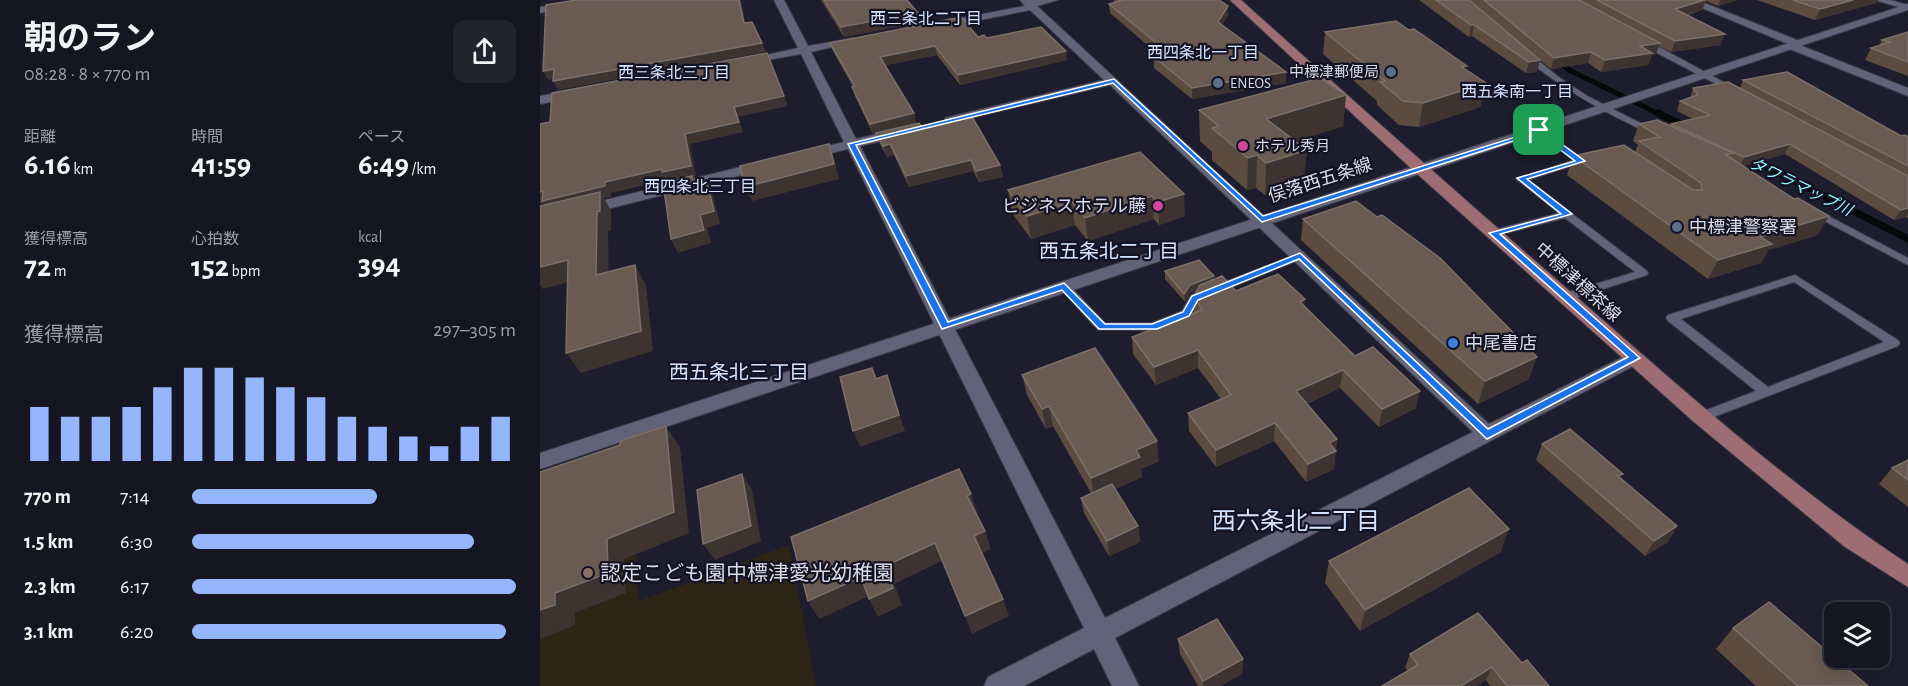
<!DOCTYPE html>
<html lang="ja">
<meta charset="utf-8">
<style>
body{margin:0;font-family:"Alegreya Sans","Noto Sans JP",sans-serif;background:#23232f;color:#f1f3f6;height:100vh;display:flex;flex-direction:column;font-size:22px;white-space:nowrap}
*{box-sizing:border-box;margin:0}
p{font-size:20px;color:#9e9fa5}
.icon{flex:none;width:33px;height:33px;fill:none;stroke:currentColor;stroke-width:2;stroke-linecap:round;stroke-linejoin:round}
.map{position:relative;flex:1;overflow:hidden}
.sheet{display:flex;flex-direction:column;background:#161622;width:540px}
.sheet>*{flex:none}
.controls{position:absolute;left:1284px;top:602px;display:grid;gap:12px}
.controls a{display:grid;place-items:center;width:66px;height:66px;border-radius:12px;background:#161622;box-shadow:0 3px 15px #0003,0 0 0 2px #353540;font-size:30px}
.pin{position:absolute;display:grid;place-items:center;width:51px;height:51px;color:#fff;margin:-26px;border-radius:12px;box-shadow:0 3px 9px #0006}
.round{display:grid;place-items:center;flex:none;width:63px;height:63px;border-radius:12px;background:#23232f}
.head{display:flex;align-items:center;justify-content:space-between;height:102px;padding:0 24px}
h1{font-size:33px;font-weight:700;line-height:45px}
.figures{display:grid;grid-template-columns:repeat(3,1fr);gap:9px;height:102px;padding:6px 24px}
.figures div{display:grid;align-content:center}
.figures b{font-size:30px;font-weight:700}
.figures small{font-size:16px;font-weight:400}
.figures p{font-size:16px}
.chart{height:168px;padding:12px 24px}
.chart p{display:flex;justify-content:space-between}
.chart svg{width:100%;height:108px;margin-top:6px;stroke:#95b6fd;stroke-width:6}
ul{padding:0 24px;list-style:none;font-size:20px}
li{display:grid;grid-template-columns:96px 72px 1fr;align-items:center;height:45px}
li i{height:15px;border-radius:8px;background:#95b6fd}
main{display:flex;flex:1;min-height:0}
.map>svg:first-child{display:block}
.education{fill:#2d2515}
.lines{fill:none;stroke-linecap:round;stroke-linejoin:round}
.stream-far1{stroke:#01090a;stroke-width:5}
.stream{stroke:#01090a;stroke-width:7}
.lane-casing{stroke:#3a3a48;stroke-width:2}
.street-casing{stroke:#3a3a48;stroke-width:2}
.secondary-casing{stroke:#3a3a48;stroke-width:2}
.primary-casing{stroke:#3a3a48;stroke-width:2}
.lane{fill:#626278;fill-rule:evenodd}
.street{fill:#626278;fill-rule:evenodd}
.secondary{fill:#626278;fill-rule:evenodd}
.primary{fill:#9e6d73;fill-rule:evenodd}
.wall{fill:#5c4c3f}
.shaded-wall{fill:#3d3330}
.building{fill:#695b51;stroke:#7b6f68;stroke-width:1.5}
.route{fill:#1a73e8;stroke:#fff;stroke-width:1.5;fill-rule:evenodd}
.service-dot{fill:#5c6f8a;stroke:#141324;stroke-width:2}
.hotel-dot{fill:#d1479c;stroke:#141324;stroke-width:2}
.shop-dot{fill:#3f7fe0;stroke:#141324;stroke-width:2}
.education-dot{fill:#8d6e63;stroke:#141324;stroke-width:2}
.labels{text-anchor:middle;stroke-width:4.5;stroke-linejoin:round;paint-order:stroke}
.far-poi-label{font-size:15px;fill:#dadbe7;stroke:#141324;text-anchor:start}
.far-neighbourhood-label{font-size:16px;fill:#d6e3ff;stroke:#141324}
.far-water-label{font-size:16px;font-style:italic;fill:#8cf7fc;stroke:#141324}
.street-label{font-size:18px;fill:#dadbe7;stroke:#141324}
.poi-label{font-size:18px;fill:#dadbe7;stroke:#141324;text-anchor:start}
.neighbourhood-label{font-size:20px;fill:#d6e3ff;stroke:#141324}
.near-poi-label{font-size:21px;fill:#dadbe7;stroke:#141324;text-anchor:start}
.near-neighbourhood-label{font-size:24px;fill:#d6e3ff;stroke:#141324}
</style>
<main>
<section class="sheet">
<div class="head"><div><h1>朝のラン</h1><p>08:28 · 8 × 770 m</p></div><a class="round"><svg class="icon" aria-label="share" viewBox="0 0 24 24"><path d="M12 15V3M7 8l5-5 5 5M5 13v7h14v-7"/></svg></a></div>
<div class="figures">
<div><p>距離</p><b>6.16<small> km</small></b></div>
<div><p>時間</p><b>41:59</b></div>
<div><p>ペース</p><b>6:49<small> /km</small></b></div>
</div>
<div class="figures">
<div><p>獲得標高</p><b>72<small> m</small></b></div>
<div><p>心拍数</p><b>152<small> bpm</small></b></div>
<div><p>kcal</p><b>394</b></div>
</div>
<div class="chart"><p><span>獲得標高</span>297–305 m</p>
<svg viewBox="0 0 160 44" preserveAspectRatio="none"><path d="M5 44V22M15 44V26M25 44V26M35 44V22M45 44V14M55 44V6M65 44V6M75 44V10M85 44V14M95 44V18M105 44V26M115 44V30M125 44V34M135 44V38M145 44V30M155 44V26"/></svg>
</div>
<ul>
<li><b>770 m</b>7:14<i style="width:57%"></i></li>
<li><b>1.5 km</b>6:30<i style="width:87%"></i></li>
<li><b>2.3 km</b>6:17<i style="width:100%"></i></li>
<li><b>3.1 km</b>6:20<i style="width:97%"></i></li>
</ul>
</section>
<div class="map">
<svg width="1368" height="686" viewBox="0 0 1368 686">
<rect width="100%" height="100%" fill="#1d1d2e"/>
<path class="education" d="M90,461L99,601L249,545L276,686H0V490Z"/>
<g class="lines">
<path class="stream-far1" d="M1017,61L1029,70L1121,115"/>
<g class="stream">
<path d="M1118,113L1146,127"/>
<path d="M1207,157L1368,239"/>
</g>
<g class="lane-casing">
<g id="lane">
<path d="M1102,41H1108L1200,91L1193,93L1102,45Z"/>
<path d="M983,53H989L1020,78L1049,97L1118,132L1111,134C1064,113 1023,89 983,57Z"/>
<path d="M999,127L1046,161L988,180L1107,271L1108,273L1107,275L1026,301L1020,297L1022,294L1095,272L1025,218L954,236L950,235V231L1019,213L976,179L1034,160L996,132L995,130Z"/>
<path d="M1275,209L1368,258V265L1271,214L1270,212Z"/>
<path d="M760,253L765,256L764,258L659,300L650,317L617,330H558L518,286L524,283L528,284L565,323H612L642,311L651,295Z"/>
<path d="M1255,275L1358,340L1360,343L1358,346L1166,420H1156L1154,417L1156,414L1216,391L1128,321L1126,318L1128,315ZM1254,282L1344,342L1228,387L1141,319Z"/>
</g>
</g>
<g class="street-casing">
<g id="street">
<path d="M44,0H68L0,13V7Z"/>
<path d="M234,0H244L268,46L314,38L319,41L271,52L316,139L359,129L365,133L364,136L320,146L565,618L933,432L570,85L405,124V118L564,80L490,10L400,28L396,27V23L485,6L480,0H518L497,6L949,424L1089,354H1101L1104,358L1101,362L575,638L599,686H572L554,649L484,686H444L448,677L544,628L308,149L267,159L260,155L262,152L304,142L261,54L205,64L199,61L258,48Z"/>
<path d="M1143,0H1157L1262,42V46L1368,88V96L1247,48L1248,44Z"/>
<path d="M1335,0H1350L1368,5V10Z"/>
<path d="M34,90L40,94L38,97L0,104V96Z"/>
<path d="M225,161L232,165L230,168L0,226V216Z"/>
</g>
</g>
<g class="secondary-casing">
<path id="secondary" d="M1368,4V10L0,469V453Z"/>
</g>
<g class="primary-casing">
<path id="primary" d="M690,0H701C821,108 942,215 1064,321C1161,406 1260,493 1368,564V587L1305,547L1154,422L875,172Z"/>
</g>
<use href="#lane" class="lane"/>
<use href="#street" class="street"/>
<use href="#secondary" class="secondary"/>
<use href="#primary" class="primary"/>
</g>
<g class="wall">
<path d="M281,0H367L378,13L380,22L304,37Z"/>
<path d="M574,0H679L688,6V15L682,25L746,72V83L652,99L614,68V57L620,56L570,13L569,4L574,3Z"/>
<path d="M879,0H1197L1178,6L1166,1L1162,10L1148,15L1181,45L1131,52L1119,46L1116,54L1112,55L1108,65L1061,72L1048,63L1011,69L995,56L997,72L986,73L932,36L929,37Z"/>
<path d="M1217,0H1338L1336,3L1275,20Z"/>
<path d="M785,32L926,70L946,83L940,107L879,127L859,125L837,105V101L783,54Z"/>
<path d="M1368,32V76L1325,60L1331,48L1339,46L1342,40Z"/>
<path d="M438,37L527,60L420,85L397,55L345,65L374,113L376,123L333,134L315,96L313,87L293,51L290,43Z"/>
<path d="M1203,80L1361,136L1368,137V218L1366,217L1354,220L1245,154L1203,166L1278,235L1228,250L1221,263L1168,279L1027,175L1033,156L1095,152L1098,145L1093,141L1099,124L1130,126L1131,124L1153,119L1137,111L1140,101L1150,98L1153,88H1200Z"/>
<path d="M806,95L803,126L755,141L764,182L725,195L716,188L707,190L672,160V152L660,141L659,110Z"/>
<path d="M382,127L460,165L463,177L439,182L433,171L369,187L354,155L347,157L340,144L336,133Z"/>
<path d="M600,152L645,216L619,225L614,219L548,241L535,225L491,239L472,213L468,190Z"/>
<path d="M763,219L989,379L938,404L761,240Z"/>
<path d="M625,271L674,279L696,291L765,307L815,356L876,408L839,427L800,388L766,404L797,439L794,469L766,482L734,441L676,467L649,431L648,413L681,399L658,368L616,385L593,354L592,337L654,313V296L657,290L650,293L645,302L625,279Z"/>
<path d="M482,375L619,461L601,469L602,477L575,489L598,526L600,542L569,556L544,513L541,498L551,493L513,426L506,429L487,395Z"/>
<path d="M1002,444L1080,478L1137,526L1128,542L1105,556L996,460Z"/>
<path d="M1368,460V507L1339,484L1352,468Z"/>
<path d="M961,552L820,631L785,583L789,561Z"/>
<path d="M1193,628L1328,686H1216L1176,649Z"/>
<path d="M638,639L703,659L702,674L680,686H658L640,654Z"/>
<path d="M870,654L982,663L1009,686H950L946,680L868,671L865,668Z"/>
</g>
<g class="shaded-wall">
<path d="M199,0H201L207,32L204,23Z"/>
<path d="M1166,0L1162,10L1131,19L1135,9Z"/>
<path d="M1180,0H1197L1178,6Z"/>
<path d="M1313,0H1338L1336,3L1275,20L1280,9Z"/>
<path d="M688,6V15L678,32V22Z"/>
<path d="M378,13L380,22L304,37L301,27Z"/>
<path d="M931,25H934L932,36L929,37Z"/>
<path d="M1185,34L1181,45L1131,52L1135,41Z"/>
<path d="M222,43L226,52L18,90L13,81Z"/>
<path d="M1120,43L1116,54L1112,55L1108,65L1061,72L1065,60L1100,46Z"/>
<path d="M395,46L397,55L343,66L340,57Z"/>
<path d="M526,51L527,60L420,85L418,75Z"/>
<path d="M1051,52L1048,63L1011,69L1014,58Z"/>
<path d="M1000,60L997,72L986,73L989,62Z"/>
<path d="M14,69L19,78L8,80L3,71Z"/>
<path d="M746,72V83L652,99V88Z"/>
<path d="M946,83L940,107L879,127L883,103Z"/>
<path d="M806,95L803,126L725,151L726,119Z"/>
<path d="M244,96L248,106L198,117L203,132L150,144L156,176L153,177L158,189L127,183L126,180L71,193V197L64,198L71,211V230L68,231L69,295L4,204H1L0,203V192L65,182L145,134L194,107Z"/>
<path d="M374,113L376,123L333,134L330,124Z"/>
<path d="M289,144L294,158L299,179L212,201L205,187Z"/>
<path d="M350,144L354,155L347,157L343,146Z"/>
<path d="M1250,144L1245,154L1200,167L1204,157Z"/>
<path d="M767,150L764,182L725,195L726,163Z"/>
<path d="M717,155L716,188L707,190L708,158Z"/>
<path d="M431,160L433,171L369,187L366,176Z"/>
<path d="M460,165L463,177L439,182L436,171Z"/>
<path d="M166,178L172,191L180,224L167,228L171,243L138,253L131,239L160,215Z"/>
<path d="M644,194L645,216L619,225L618,202Z"/>
<path d="M612,196L614,219L548,241L545,218Z"/>
<path d="M532,202L535,225L491,239L487,216Z"/>
<path d="M1368,208V214L1366,217L1354,220L1361,210Z"/>
<path d="M1289,216L1278,235L1228,250L1221,263L1168,279L1178,260L1220,237Z"/>
<path d="M28,260L41,279L3,289L0,285V267Z"/>
<path d="M95,265L106,285L113,351L41,373L26,353Z"/>
<path d="M674,276V284L650,293L645,302L644,294L650,285Z"/>
<path d="M765,299L764,317L760,302Z"/>
<path d="M658,350V368L616,385L614,367Z"/>
<path d="M997,357L989,379L938,404L945,381Z"/>
<path d="M803,370L800,388L754,409L756,391Z"/>
<path d="M347,375L365,431L320,447L313,431Z"/>
<path d="M880,391L876,408L839,427L842,409Z"/>
<path d="M509,406L513,426L506,429L502,409Z"/>
<path d="M735,423L734,441L676,467V450Z"/>
<path d="M126,426L140,447L149,533L84,559L86,593L35,613V625L0,639V610L15,593L67,539Z"/>
<path d="M797,439L794,469L766,482L768,464L789,443Z"/>
<path d="M617,441L619,461L601,469L602,477L554,498L551,478L596,450Z"/>
<path d="M202,474L212,490L221,541L175,560L163,544Z"/>
<path d="M431,494L437,512L433,514L427,496Z"/>
<path d="M598,526L600,542L569,556L567,541Z"/>
<path d="M1137,526L1128,542L1105,556L1114,541Z"/>
<path d="M969,529L961,552L820,631L825,610Z"/>
<path d="M445,531L451,549L440,554L434,536Z"/>
<path d="M395,543L402,561L354,584L362,605L338,617L329,599L345,566Z"/>
<path d="M321,577L331,595L279,619L268,601Z"/>
<path d="M463,599L469,616L432,634L425,616Z"/>
<path d="M703,659L702,674L680,686H663V681Z"/>
<path d="M952,667L946,680L937,686H921Z"/>
</g>
<g class="building">
<path d="M36,0H199L204,23L212,22L222,43L13,81L14,69L3,71L6,5Z"/>
<path d="M284,0H367L378,13L301,27Z"/>
<path d="M578,0H679L688,6L678,22L746,72L652,88L614,57L630,54L569,4L580,1Z"/>
<path d="M896,0H929L1000,60L989,62L934,25H931Z"/>
<path d="M944,0H1039L1120,43L1100,46L1112,53L1065,60L1051,52L1014,58Z"/>
<path d="M1057,0H1165L1135,9L1185,34L1135,41Z"/>
<path d="M1253,0H1313L1280,9Z"/>
<path d="M421,17L438,37L444,35L447,38L501,27L526,51L418,75L395,46L340,57L374,113L330,124L312,87L315,86L290,43Z"/>
<path d="M856,21L869,30L874,29L927,66L922,67L946,83L883,103L863,101L840,82L845,81L785,32Z"/>
<path d="M1368,32V62L1331,48L1350,42L1342,40Z"/>
<path d="M227,53L244,96L194,107L199,122L145,134L151,166L122,172V169L65,182V186L2,201L3,191L0,192V124L10,122L12,93Z"/>
<path d="M1247,72L1361,136L1365,135L1368,137V166L1203,80Z"/>
<path d="M780,78L806,95L726,119L767,150L726,163L717,155L708,158L672,128L679,126L659,110Z"/>
<path d="M1188,82L1368,176V208L1361,210L1250,144L1204,157L1131,124L1170,115L1140,101L1158,95L1153,88Z"/>
<path d="M431,115L460,165L436,171L431,160L366,176L350,144L343,146L336,133L379,123L382,127Z"/>
<path d="M1117,120L1193,153L1186,155L1254,199L1258,198L1289,216L1220,237L1232,244L1178,260L1033,156L1084,145L1153,190H1162L1161,183L1099,141L1120,137L1099,124Z"/>
<path d="M289,144L294,164L205,187L200,166Z"/>
<path d="M600,152L644,194L618,202L612,196L545,218L532,202L487,216L468,190Z"/>
<path d="M152,176L153,181L166,178L174,211L160,215L164,230L131,239L123,183Z"/>
<path d="M60,192V211L57,212L56,275L95,265L101,331L26,353L28,260L0,267V206Z"/>
<path d="M816,201L837,217L842,215L900,258L997,357L945,381L763,219Z"/>
<path d="M659,260L674,276L650,285L644,294L625,271Z"/>
<path d="M738,274L765,299L760,302L815,356L833,347L880,391L842,409L803,370L756,391L797,439L789,443L796,451L768,464L735,423L676,450L648,413L691,395L658,350L614,367L592,337L662,310L654,296L660,285L682,276L696,291Z"/>
<path d="M555,348L617,441L596,450L600,457L551,478L509,406L502,409L482,375Z"/>
<path d="M332,368L336,379L347,375L359,415L313,431L300,377Z"/>
<path d="M126,426L134,512L67,539L68,573L15,593V605L0,610V472L80,445V441Z"/>
<path d="M1030,429L1083,474L1078,476L1137,526L1114,541L1002,444Z"/>
<path d="M1368,460V480L1352,468Z"/>
<path d="M419,469L431,494L427,496L445,531L434,536L463,599L425,616L395,543L345,566L353,588L329,599L321,577L268,601L251,537Z"/>
<path d="M202,474L211,526L163,544L157,490Z"/>
<path d="M572,484L598,526L567,541L541,498Z"/>
<path d="M929,488L969,529L825,610L789,561Z"/>
<path d="M1229,602L1328,686H1258L1193,628Z"/>
<path d="M938,613L982,663L987,660L1009,686H967L952,667L921,686H842L878,665L870,654Z"/>
<path d="M677,619L703,659L663,681L638,639Z"/>
</g>
<path class="route" d="M574,79L723,216L1001,129L1045,161L987,179L1032,214L960,234L1100,358L947,439L759,259L658,300L649,316L617,329H559L522,290L402,329L308,144ZM573,83L722,222L998,133L1035,161L977,178L1021,214L949,233L1088,357L948,429L760,253L652,296L643,312L612,324H565L524,283L408,322L316,145Z"/>
<g class="service-dot">
<circle cx="851" cy="72" r="6"/>
<circle cx="678" cy="83" r="6"/>
<circle cx="1137" cy="227" r="6"/>
</g>
<g class="hotel-dot">
<circle cx="703" cy="146" r="6"/>
<circle cx="618" cy="206" r="6"/>
</g>
<circle class="shop-dot" cx="913" cy="343" r="6"/>
<circle class="education-dot" cx="48" cy="573" r="6"/>
<g class="labels">
<g class="far-poi-label">
<text x="839" y="77" text-anchor="end">中標津郵便局</text>
<text x="690" y="88">ENEOS</text>
<text x="715" y="151">ホテル秀月</text>
</g>
<g class="far-neighbourhood-label">
<text x="386" y="24">西三条北二丁目</text>
<text x="663" y="58">西四条北一丁目</text>
<text x="134" y="78">西三条北三丁目</text>
<text x="977" y="97">西五条南一丁目</text>
<text x="160" y="192">西四条北三丁目</text>
</g>
<g class="far-water-label">
<text transform="translate(1261 186) rotate(26)" y="6">タワラマップ川</text>
</g>
<g class="street-label">
<text transform="translate(780 180) rotate(-18)" y="6">俣落西五条線</text>
<text transform="translate(1038 282) rotate(42)" y="6">中標津標茶線</text>
</g>
<g class="poi-label">
<text x="606" y="212" text-anchor="end">ビジネスホテル藤</text>
<text x="1149" y="233">中標津警察署</text>
<text x="925" y="349">中尾書店</text>
</g>
<g class="neighbourhood-label">
<text x="569" y="258">西五条北二丁目</text>
<text x="199" y="379">西五条北三丁目</text>
</g>
<g class="near-poi-label">
<text x="60" y="580">認定こども園中標津愛光幼稚園</text>
</g>
<g class="near-neighbourhood-label">
<text x="756" y="529">西六条北二丁目</text>
</g>
</g>
</svg>
<div class="controls">
<a><svg class="icon" aria-label="layers" viewBox="0 0 24 24"><path d="M12 4l9 5-9 5-9-5zM3 14l9 5 9-5"/></svg></a>
</div>
<div class="pin" style="left:999px;top:130px;background:#1e9e55"><svg class="icon" aria-label="arrive" viewBox="0 0 24 24"><path d="M6 21V4h12l-3 4 3 4H6"/></svg></div>
</div>
</main>
